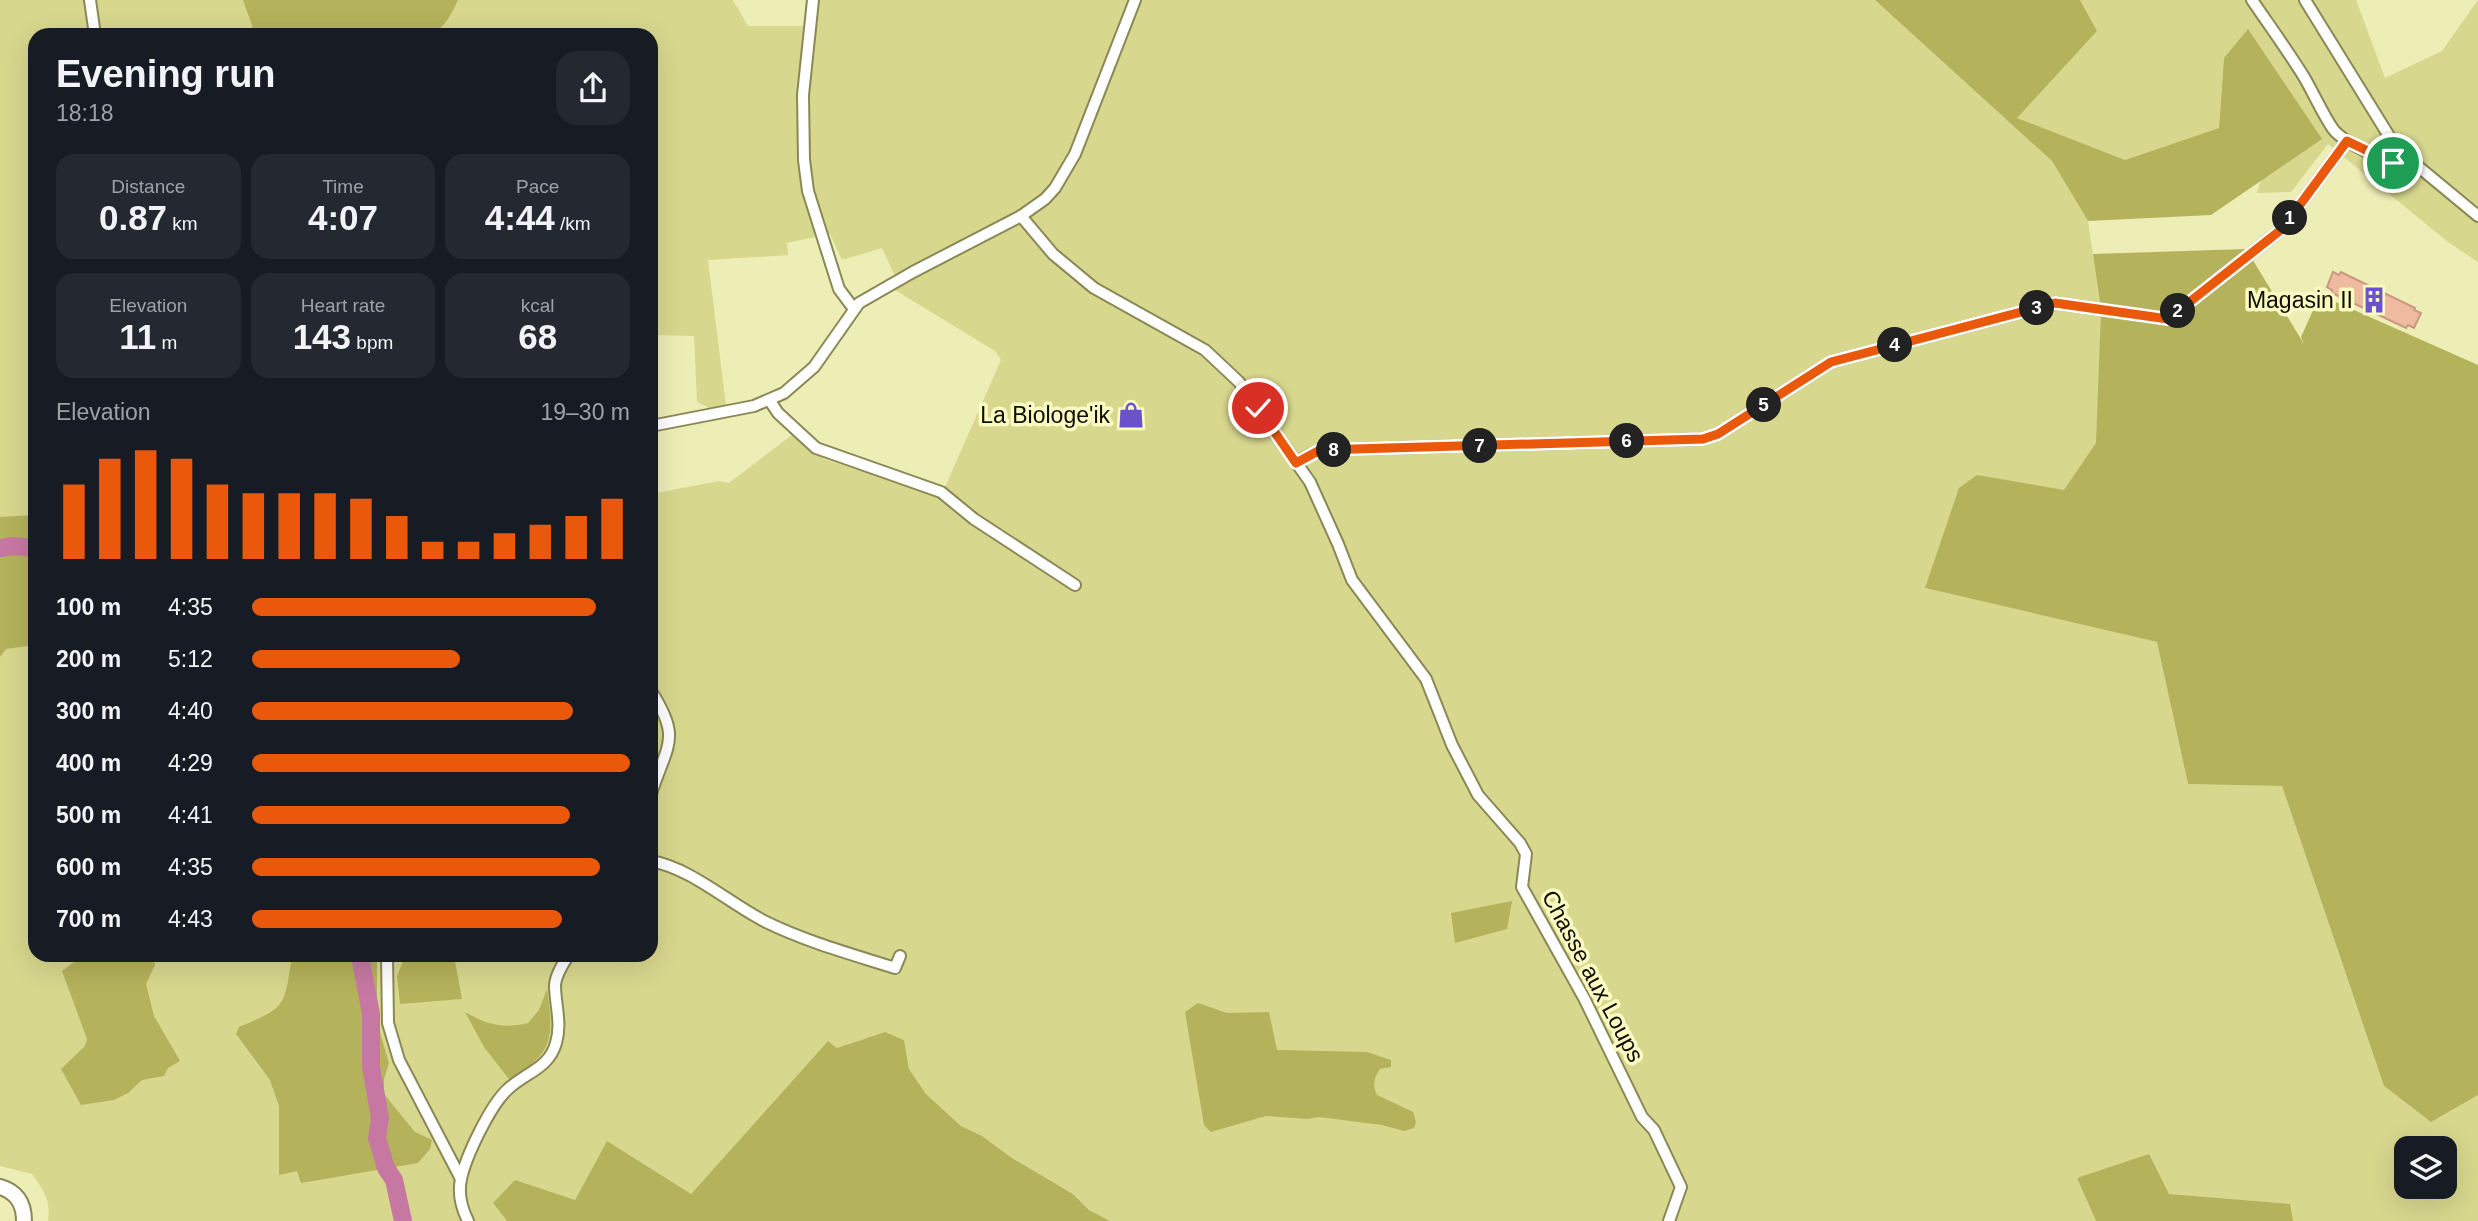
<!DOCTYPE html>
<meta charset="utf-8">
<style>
body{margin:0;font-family:Helvetica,sans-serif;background:#242831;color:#f1f3f6;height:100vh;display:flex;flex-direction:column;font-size:26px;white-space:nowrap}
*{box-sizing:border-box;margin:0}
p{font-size:23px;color:#9ea1a6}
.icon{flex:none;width:38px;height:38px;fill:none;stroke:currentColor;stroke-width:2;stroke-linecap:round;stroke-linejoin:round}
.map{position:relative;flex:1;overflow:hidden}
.sheet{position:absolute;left:28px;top:28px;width:630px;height:934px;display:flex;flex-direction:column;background:#171b24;border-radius:21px;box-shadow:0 7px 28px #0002}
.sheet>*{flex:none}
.controls{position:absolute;left:2394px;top:1136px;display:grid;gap:14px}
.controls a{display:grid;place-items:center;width:63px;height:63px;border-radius:14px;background:#171b24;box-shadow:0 7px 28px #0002;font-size:35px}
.pin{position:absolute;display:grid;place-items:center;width:60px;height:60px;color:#fff;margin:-30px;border:4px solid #fff;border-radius:50%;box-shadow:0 2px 7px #0007}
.km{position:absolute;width:35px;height:35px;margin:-18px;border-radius:50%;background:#222;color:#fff;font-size:19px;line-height:35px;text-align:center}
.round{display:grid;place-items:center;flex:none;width:74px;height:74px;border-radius:21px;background:#242831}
.headline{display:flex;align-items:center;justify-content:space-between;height:119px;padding:0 28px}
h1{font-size:38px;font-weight:600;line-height:52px}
.stats{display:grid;grid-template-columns:repeat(3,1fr);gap:10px;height:119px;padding:7px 28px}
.stats div{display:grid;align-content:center;border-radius:18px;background:#242831;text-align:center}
.stats b{font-size:35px;font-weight:600}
.stats small{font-size:19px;font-weight:400}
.stats p{font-size:19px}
.chart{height:196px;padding:14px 28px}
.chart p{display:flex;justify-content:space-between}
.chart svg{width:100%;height:126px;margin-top:7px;stroke:#ea580c;stroke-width:6}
ul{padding:0 28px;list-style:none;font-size:23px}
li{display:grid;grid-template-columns:112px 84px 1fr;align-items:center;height:52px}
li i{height:18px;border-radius:9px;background:#ea580c}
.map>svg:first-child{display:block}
.green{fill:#d8d78e;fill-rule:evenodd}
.forest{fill:#b4b25a}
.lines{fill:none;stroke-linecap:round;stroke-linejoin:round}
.river{stroke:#c778a2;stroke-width:18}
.building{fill:#eebaa0;stroke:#ca987f;stroke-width:2}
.minor-casing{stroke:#8a8956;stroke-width:14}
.major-casing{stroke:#8a8956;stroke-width:18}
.minor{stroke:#fff;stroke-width:10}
.major{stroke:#fff;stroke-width:14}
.route-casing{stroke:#fff;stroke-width:14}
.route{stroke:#ea580c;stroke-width:9}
.labels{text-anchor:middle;stroke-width:7;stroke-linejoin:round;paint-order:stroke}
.poi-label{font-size:23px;fill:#0e0d00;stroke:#fafac3;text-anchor:end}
.street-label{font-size:23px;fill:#0e0d00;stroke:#fafac3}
</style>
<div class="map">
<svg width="2478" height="1221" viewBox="0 0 2478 1221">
<rect width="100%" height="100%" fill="#ededb6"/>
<g class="green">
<path d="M0,0H733L748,26H804L806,0H1875L2052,161L2088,221L2101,310L2098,442L2064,491L1977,475L1925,588L2157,642L2188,784L2282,786L2384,1086L2431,1122L2478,1095V1221H2293L2289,1204L2169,1194L2077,1178L2096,1221H1110L1089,1210L1073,1194L1012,1158L982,1136L961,1126L926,1094L909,1069L904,1040L885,1032L837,1048L828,1041L690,1195L607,1141L575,1200L493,1203L507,1221H48C51,1201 44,1190 32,1174L0,1166ZM35,35H651V335L694,336L697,402L712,409L726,406L708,260L788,255L787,243L830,234L842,260L882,248L895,276V290L995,351L1001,360L946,485L935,495L824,459L792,435L729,483L719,481L651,494L653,582H651V956H35ZM2406,1148H2445V1186H2406Z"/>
<path d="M2080,0H2356L2385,78L2442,51L2478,0V262L2448,242L2328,144L2291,192L2257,193L2288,89L2224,58L2219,128L2125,160L2016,118L2097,31Z"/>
</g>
<g class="forest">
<path d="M243,0H458C451,14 445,29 429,35H250L254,31Z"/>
<path d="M1875,0H2080L2097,31L2017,118L2125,160L2219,128L2224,58L2248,29L2322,139L2211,215L2088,221L2052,161Z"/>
<path d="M2246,249L2304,344L2301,337L2320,295L2478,365V1095L2431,1122L2384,1086L2282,786L2188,784L2157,642L1925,588L1959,488L1977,475L2064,490L2096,443L2101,310L2093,254Z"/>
<path d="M35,515V645L6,649L0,657V517Z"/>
<path d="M1512,901L1507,929L1455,943L1451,913Z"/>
<path d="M82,956H153L155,965L146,984L154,1016L180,1061L168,1068L164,1076L142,1080L128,1093L114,1100L81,1105L61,1069L85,1046L87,1039L62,971Z"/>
<path d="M292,956H377V1022L389,1063L384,1079V1094L415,1132L432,1140L430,1149L418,1163L301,1183L297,1171L279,1175V1106L270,1080L236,1034L239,1027C287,1007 284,1007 292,956Z"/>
<path d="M405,956H454L462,999L400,1004L397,976Z"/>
<path d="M547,989C554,1038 554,1053 509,1079L484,1047L465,1012C488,1025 502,1029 528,1023L539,1010Z"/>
<path d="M1198,1003L1227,1013L1269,1012L1277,1050L1367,1052L1391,1060V1067L1380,1069C1374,1078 1372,1085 1377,1095L1413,1112L1416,1122L1414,1128L1404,1131L1382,1125L1319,1117L1308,1119L1266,1116L1211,1132L1204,1125L1185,1012Z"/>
<path d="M885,1032L904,1040L909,1069L926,1094L961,1126L982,1136L1012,1158L1073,1194L1089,1210L1110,1221H507L493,1203L515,1180L575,1200L607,1141L691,1194L828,1041L837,1048Z"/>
<path d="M2149,1154L2169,1194L2290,1204L2293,1221H2096L2077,1178Z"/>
</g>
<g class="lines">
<g class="river">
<path d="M0,548L12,546L35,548"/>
<path d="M360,956L371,1014V1067L380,1118L377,1138L386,1168L394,1180L403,1221"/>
</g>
</g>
<path class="building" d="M2333,272L2339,275L2341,272L2415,308L2414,310L2421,313L2414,328L2408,325L2406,328L2332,293V290L2327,287Z"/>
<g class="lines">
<g class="minor-casing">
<g id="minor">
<path d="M90,0L95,35"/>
<path d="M813,0L803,95L804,160L808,191L839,289L854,309"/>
<path d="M2252,0C2269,25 2288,51 2304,77C2314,94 2322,113 2333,129C2343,143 2395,169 2409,160"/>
<path d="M2305,0L2397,149L2478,216"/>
<path d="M1021,216L1053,254L1094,288L1205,350L1239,382L1310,482L1338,544L1352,580L1426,679L1452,745L1478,795L1520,843L1526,854L1522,887L1584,998L1642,1117L1654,1130L1681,1187L1669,1221"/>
<path d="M770,401L778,413L816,448L941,492L974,519L1075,585"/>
<path d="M651,426L754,406L784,393L814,367L859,303L913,272L1021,216L1045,199L1055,188L1075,154L1135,0"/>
<path d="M1296,462L1320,450L1703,439L1718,434L1831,362L2055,303L2168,319L2282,229L2347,141"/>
<path d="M651,691C682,739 667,744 651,794"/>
<path d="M651,861C691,868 730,904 766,922C807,942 851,954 895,968L900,956"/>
<path d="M387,956L388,1023L399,1060L461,1179"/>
<path d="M468,1221C462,1209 458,1193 461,1179C466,1156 490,1106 507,1090C524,1073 549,1069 556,1043C562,1023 555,1004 555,985C556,974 563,964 568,956"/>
</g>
</g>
<g class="major-casing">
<path id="major" d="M0,1187C17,1192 24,1204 24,1221"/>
</g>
<use href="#minor" class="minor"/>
<use href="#major" class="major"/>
</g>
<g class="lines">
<g class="route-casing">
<path id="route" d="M1258,408L1296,463L1320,450L1703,439L1718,434L1831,362L2055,303L2168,319L2282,229L2347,141L2393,163"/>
</g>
<use href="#route" class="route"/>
</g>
<defs>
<g id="building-bare" transform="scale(2.1)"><path d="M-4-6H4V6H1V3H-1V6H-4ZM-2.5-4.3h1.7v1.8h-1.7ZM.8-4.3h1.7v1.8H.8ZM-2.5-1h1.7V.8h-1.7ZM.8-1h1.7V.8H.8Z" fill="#6952cb" stroke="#fafac3" stroke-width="2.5" paint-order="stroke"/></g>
<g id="shop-bare" transform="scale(2.1)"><path d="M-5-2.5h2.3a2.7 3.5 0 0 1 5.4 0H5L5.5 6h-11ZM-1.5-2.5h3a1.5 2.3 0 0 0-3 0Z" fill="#6952cb" stroke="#fafac3" stroke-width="2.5" paint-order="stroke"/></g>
</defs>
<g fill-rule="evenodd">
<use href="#building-bare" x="2374" y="300"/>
<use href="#shop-bare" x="1131" y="415"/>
</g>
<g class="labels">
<g class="poi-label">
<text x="2353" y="308">Magasin II</text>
<text x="1110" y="423">La Biologe'ik</text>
</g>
<g class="street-label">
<text transform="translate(1593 976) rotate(62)" y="8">Chasse aux Loups</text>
</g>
</g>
</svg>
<div class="controls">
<a><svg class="icon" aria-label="layers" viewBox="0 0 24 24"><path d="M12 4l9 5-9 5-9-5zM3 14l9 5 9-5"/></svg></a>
</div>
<div class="pin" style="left:2393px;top:163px;background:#1e9e55"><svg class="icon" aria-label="arrive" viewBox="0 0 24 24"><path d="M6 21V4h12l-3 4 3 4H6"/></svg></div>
<div class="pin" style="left:1258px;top:408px;background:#d93025"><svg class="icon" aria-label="check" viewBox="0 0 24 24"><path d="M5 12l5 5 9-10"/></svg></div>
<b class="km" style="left:2290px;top:218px">1</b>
<b class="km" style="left:2178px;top:311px">2</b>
<b class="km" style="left:2037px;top:308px">3</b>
<b class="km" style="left:1895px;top:345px">4</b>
<b class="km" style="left:1764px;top:405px">5</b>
<b class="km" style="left:1627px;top:441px">6</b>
<b class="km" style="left:1480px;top:446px">7</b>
<b class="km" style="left:1334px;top:450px">8</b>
<section class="sheet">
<div class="headline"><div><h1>Evening run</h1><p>18:18</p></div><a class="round"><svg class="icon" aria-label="share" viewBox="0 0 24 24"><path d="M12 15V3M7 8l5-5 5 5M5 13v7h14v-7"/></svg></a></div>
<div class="stats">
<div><p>Distance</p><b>0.87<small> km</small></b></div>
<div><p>Time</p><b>4:07</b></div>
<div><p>Pace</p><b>4:44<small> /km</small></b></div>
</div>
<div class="stats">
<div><p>Elevation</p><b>11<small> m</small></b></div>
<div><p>Heart rate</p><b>143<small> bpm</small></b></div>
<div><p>kcal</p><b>68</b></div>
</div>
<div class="chart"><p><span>Elevation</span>19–30 m</p>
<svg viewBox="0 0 160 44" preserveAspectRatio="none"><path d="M5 44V18M15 44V9M25 44V6M35 44V9M45 44V18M55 44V21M65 44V21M75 44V21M85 44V23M95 44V29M105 44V38M115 44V38M125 44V35M135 44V32M145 44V29M155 44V23"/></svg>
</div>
<ul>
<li><b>100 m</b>4:35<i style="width:91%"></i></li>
<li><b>200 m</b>5:12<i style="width:55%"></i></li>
<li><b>300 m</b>4:40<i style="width:85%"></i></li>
<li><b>400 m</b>4:29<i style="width:100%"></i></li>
<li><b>500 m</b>4:41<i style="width:84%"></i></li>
<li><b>600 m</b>4:35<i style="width:92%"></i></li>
<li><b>700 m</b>4:43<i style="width:82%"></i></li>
</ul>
</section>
</div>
